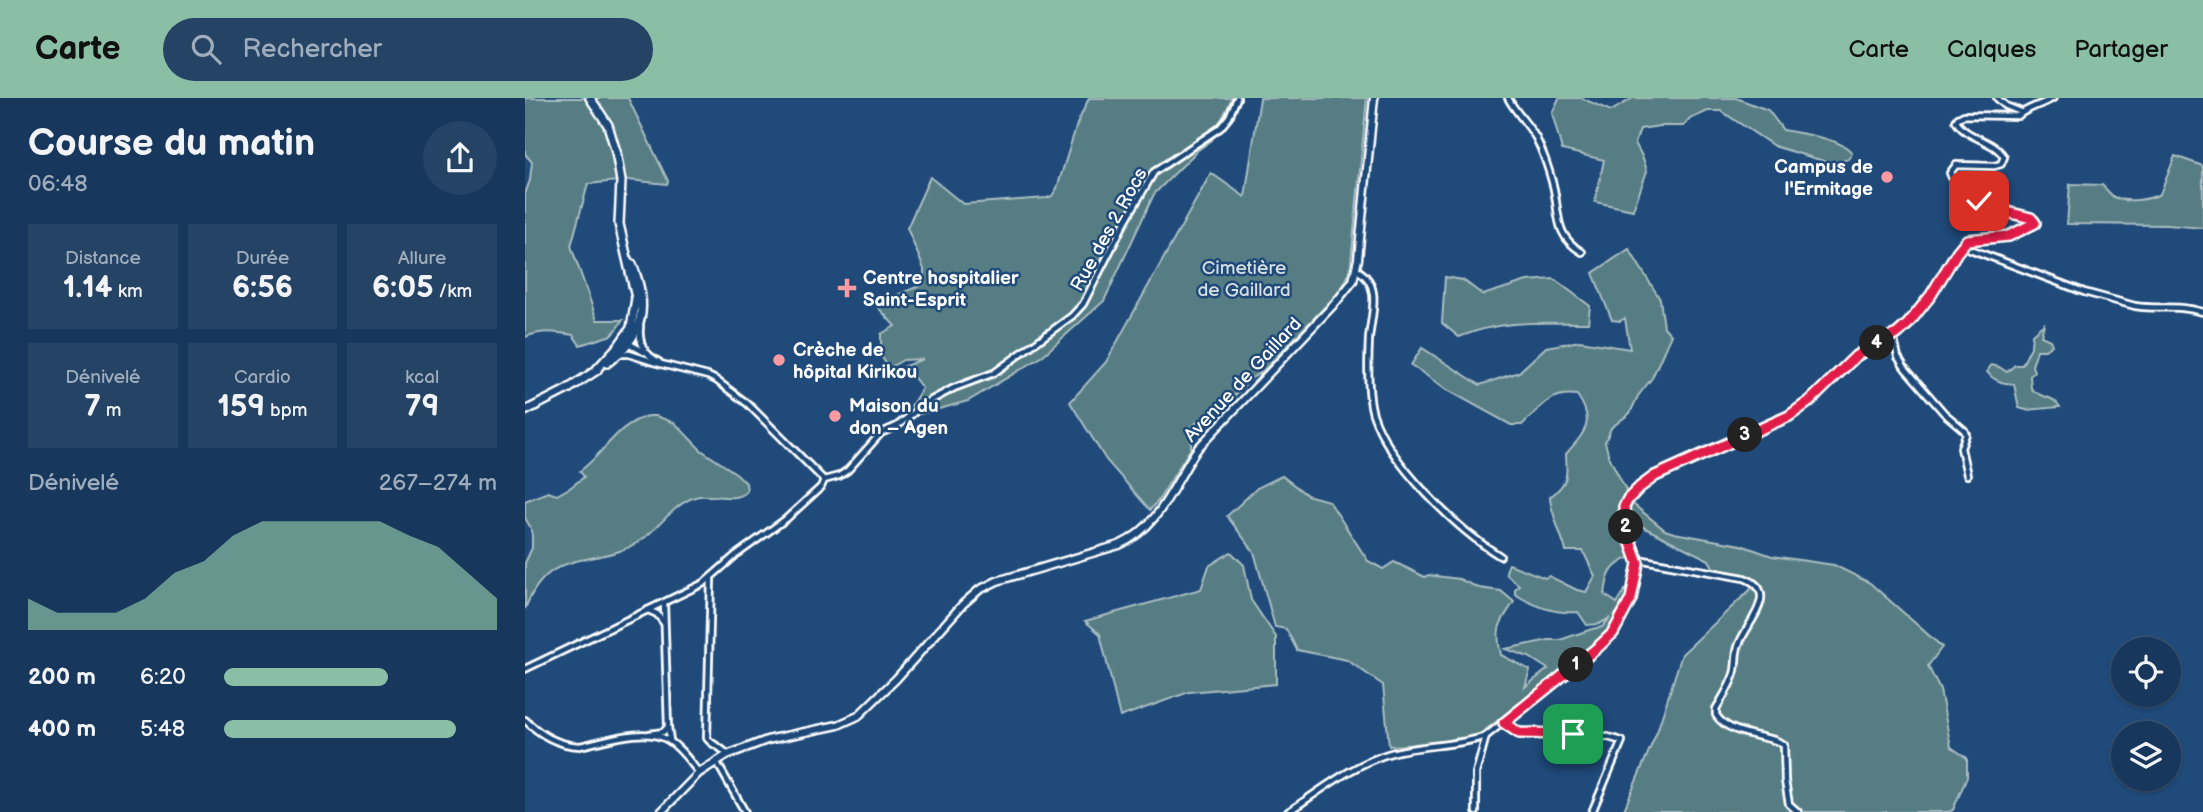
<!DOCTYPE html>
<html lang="fr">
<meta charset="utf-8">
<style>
body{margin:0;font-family:"Balsamiq Sans",sans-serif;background:#244365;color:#f1f3f6;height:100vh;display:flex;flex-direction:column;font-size:26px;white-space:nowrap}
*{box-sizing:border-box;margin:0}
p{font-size:23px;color:#9eacbb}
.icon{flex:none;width:38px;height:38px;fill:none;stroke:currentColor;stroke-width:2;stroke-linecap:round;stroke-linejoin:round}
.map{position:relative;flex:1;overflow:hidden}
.panel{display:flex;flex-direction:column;background:#17385c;width:525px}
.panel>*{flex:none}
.controls{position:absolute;left:1586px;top:539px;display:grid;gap:14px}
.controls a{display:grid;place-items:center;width:70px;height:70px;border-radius:50%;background:#17385c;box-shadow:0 2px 5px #0004,0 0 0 2px #365272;font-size:35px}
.pin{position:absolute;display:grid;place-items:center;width:60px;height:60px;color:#fff;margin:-30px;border-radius:14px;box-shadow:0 4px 10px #0006}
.km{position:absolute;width:35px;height:35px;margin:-18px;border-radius:50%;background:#222;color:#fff;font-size:19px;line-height:35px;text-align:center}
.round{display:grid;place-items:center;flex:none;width:74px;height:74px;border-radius:37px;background:#244365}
.head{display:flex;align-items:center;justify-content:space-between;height:119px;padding:0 28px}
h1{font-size:38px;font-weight:700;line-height:52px}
.stats{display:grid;grid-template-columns:repeat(3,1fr);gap:10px;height:119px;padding:7px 28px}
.stats div{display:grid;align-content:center;border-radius:0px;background:#244365;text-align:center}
.stats b{font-size:30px;font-weight:700}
.stats small{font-size:19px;font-weight:400}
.stats p{font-size:19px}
.chart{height:196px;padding:14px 28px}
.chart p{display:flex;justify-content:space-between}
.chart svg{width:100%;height:126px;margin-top:7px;fill:#8abfa5;opacity:.7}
ul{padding:0 28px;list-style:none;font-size:23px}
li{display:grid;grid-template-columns:112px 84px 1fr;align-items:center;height:52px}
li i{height:18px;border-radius:9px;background:#8abfa5}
header{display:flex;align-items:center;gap:42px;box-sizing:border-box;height:98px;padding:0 35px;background:#8abfa5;color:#111}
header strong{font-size:33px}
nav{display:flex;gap:38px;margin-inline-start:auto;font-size:24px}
.search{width:490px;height:63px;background:#244365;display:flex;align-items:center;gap:18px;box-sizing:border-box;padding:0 24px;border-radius:38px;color:#9eacbb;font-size:26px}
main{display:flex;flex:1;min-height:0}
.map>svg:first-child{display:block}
.green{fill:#567d83;stroke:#aabec1;stroke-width:2}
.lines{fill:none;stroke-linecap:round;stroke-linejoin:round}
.minor-casing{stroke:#fff;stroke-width:10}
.tertiary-casing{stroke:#fff;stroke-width:11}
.secondary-casing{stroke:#fff;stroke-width:12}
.minor{stroke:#1f4a7a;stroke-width:4.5}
.tertiary{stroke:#1f4a7a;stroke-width:6}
.secondary{stroke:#1f4a7a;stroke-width:7}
.route-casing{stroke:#fff;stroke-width:14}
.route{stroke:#e11d48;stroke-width:9}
.poi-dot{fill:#ff9aa2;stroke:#1f4a7a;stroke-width:2.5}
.labels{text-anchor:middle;stroke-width:5;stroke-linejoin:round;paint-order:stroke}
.poi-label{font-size:19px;font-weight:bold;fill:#fff;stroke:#1f4a7a;text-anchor:start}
.street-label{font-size:19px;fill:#fff;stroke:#1f4a7a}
.park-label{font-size:19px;fill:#d5dee0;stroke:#1f4a7a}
</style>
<header>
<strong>Carte</strong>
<div class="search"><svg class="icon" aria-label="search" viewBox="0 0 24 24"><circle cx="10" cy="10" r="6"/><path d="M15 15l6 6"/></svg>Rechercher</div>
<nav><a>Carte</a><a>Calques</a><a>Partager</a></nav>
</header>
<main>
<section class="panel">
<div class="head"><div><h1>Course du matin</h1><p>06:48</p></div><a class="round"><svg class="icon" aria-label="share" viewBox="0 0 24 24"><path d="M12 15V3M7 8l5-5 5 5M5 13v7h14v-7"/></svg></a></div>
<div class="stats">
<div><p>Distance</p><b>1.14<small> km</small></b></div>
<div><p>Durée</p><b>6:56</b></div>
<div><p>Allure</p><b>6:05<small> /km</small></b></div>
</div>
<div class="stats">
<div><p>Dénivelé</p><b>7<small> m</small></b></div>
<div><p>Cardio</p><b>159<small> bpm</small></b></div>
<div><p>kcal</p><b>79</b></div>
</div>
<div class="chart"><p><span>Dénivelé</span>267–274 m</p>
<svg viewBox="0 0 160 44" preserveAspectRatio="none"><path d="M0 44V33L10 38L20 38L30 38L40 33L50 24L60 20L70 11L80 6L90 6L100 6L110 6L120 6L130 11L140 15L150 24L160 33V44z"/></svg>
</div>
<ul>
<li><b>200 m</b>6:20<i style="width:60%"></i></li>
<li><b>400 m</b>5:48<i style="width:85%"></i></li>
</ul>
</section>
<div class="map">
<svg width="1678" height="714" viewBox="0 0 1678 714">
<rect width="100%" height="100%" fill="#1f4a7a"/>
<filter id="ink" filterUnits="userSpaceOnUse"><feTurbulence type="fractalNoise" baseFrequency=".0143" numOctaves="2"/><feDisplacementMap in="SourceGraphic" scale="14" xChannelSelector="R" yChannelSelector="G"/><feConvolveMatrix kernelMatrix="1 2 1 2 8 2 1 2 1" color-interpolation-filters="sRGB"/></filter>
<g filter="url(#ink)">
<g class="green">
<path d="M0,0H103L143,83L142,86L103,82L63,86L46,148L72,222H98L87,237L55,247L48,237C30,234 17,232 0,239V96L5,82L7,64L0,56Z"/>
<path d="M564,0H707L687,42L673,52L629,96L579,203L515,260L443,303L396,316L386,308L397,290L380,268L398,261L378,262L364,270L356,258V236L370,228L350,206L399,186V171L382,130L405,79L438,106L522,100L527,98L532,90L552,26Z"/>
<path d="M735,0H842L825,174L816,192L736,275L726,280L686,323H673L666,330V350L633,403L625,412L581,362L545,304L581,264L686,75L720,99Z"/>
<path d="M1034,0H1056L1086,13L1108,0H1211L1243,12L1258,32C1275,35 1318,41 1327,55L1323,61L1308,66L1249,48L1196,13H1183L1165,21L1159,28H1135L1115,31L1110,45L1118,60L1122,73L1108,112L1070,104L1079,62L1037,52L1027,15Z"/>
<path d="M1650,58L1678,68V130L1642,127L1542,126L1545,86L1577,87C1581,91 1585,96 1589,99C1601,105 1624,102 1635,96Z"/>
<path d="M1104,151L1135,201L1139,229L1146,237L1127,280L1113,298L1105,315L1086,330L1080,344L1084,359L1101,392L1093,413L1106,459C1086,467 1082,476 1080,497L1092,505L1100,492L1103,495L1097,512L1088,518L1094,517L1084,536L1054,561L951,639L903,646L864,648L858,587L822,562L772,552L761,531L750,529L729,454L702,418L732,390L757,378L782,397L804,403L843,463L858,471L869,464L900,479L903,477L934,481L954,490L976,493L989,504C974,526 970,530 976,557L1005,572L1000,589L1023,571L1004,559L980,551L1024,542H1035L1067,531L1077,529L1085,520L1074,526L1062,527L1053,514C1030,516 1010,509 990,496V491L994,487L982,477L981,473L984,466L1020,480L1024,478L1052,492L1061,494L1070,478L1058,453H1041C1038,441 1024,409 1025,399C1044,384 1042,378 1041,356C1060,334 1071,324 1052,297C1025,293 1015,310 997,327H986L924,293L886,267L897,250L955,287L994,274L1021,249L1055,243L1105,251L1100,220L1095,223L1087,222L1068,175Z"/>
<path d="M920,179L938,182L958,197L1002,183L1029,181L1065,208L1063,225C1016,225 979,221 934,239L917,225Z"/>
<path d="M1519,226L1516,238L1525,242L1527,247L1520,252H1512L1507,268L1509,273L1505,278L1506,290C1514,301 1528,296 1535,309L1501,312L1494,310L1489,286C1478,286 1469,283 1462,274L1466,267L1474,269L1482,274L1490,267H1497L1506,249L1507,236Z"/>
<path d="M124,318H131L150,325L176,352L212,376L221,385L222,393C211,406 186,394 170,399C149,406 134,430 115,443C71,472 25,445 0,511V465L7,450V438L6,430L0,420V403L23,394L32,397L46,389L59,379L55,373C80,355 92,325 124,318Z"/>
<path d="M1125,384L1108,406L1140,432L1149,435L1216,447L1247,458L1309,467L1345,485L1417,549L1403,568L1415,592L1426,649L1442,660V679L1428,712L1423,714H1098L1132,634L1157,556L1226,491L1229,482L1218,476L1190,473L1184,462L1106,423C1097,404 1112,396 1125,384Z"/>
<path d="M706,454L719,467L726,502L751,539V586L664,594L595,619L575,536L560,523L676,491L684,468Z"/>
</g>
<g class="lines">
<g class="minor-casing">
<g id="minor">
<path d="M983,0C991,15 1003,26 1011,40C1018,54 1024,72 1028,87C1035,114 1028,137 1057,154"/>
<path d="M1472,0L1481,8L1496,14"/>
<path d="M1438,146L1445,151L1559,194L1610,208C1636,212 1651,206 1678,214"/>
<path d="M832,172C858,186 846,217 844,241C843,261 842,296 848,316C864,365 931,431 975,458"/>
<path d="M115,228C113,245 119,256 134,264"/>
<path d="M1368,238L1373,259L1380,270L1419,315L1439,332L1441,336L1436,350L1442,377"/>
<path d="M103,245L119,254"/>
<path d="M94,256H104L132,265L183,278L191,282L223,306L299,382"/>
<path d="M299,382L314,378L323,372L356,335L372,328L401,305L429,290L469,275L547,218L558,206L601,122L629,74L695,30L704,19L712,0"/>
<path d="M1113,461L1219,480C1258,494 1219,527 1213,549C1210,558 1212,568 1209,576C1205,589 1197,600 1191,611V617C1202,635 1233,637 1252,643L1259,647L1260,683L1264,706L1273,714"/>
<path d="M186,481L182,640C187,648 197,648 202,657"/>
<path d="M139,505L143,629L145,642"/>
<path d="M123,512L132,516L139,525"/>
<path d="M0,571L179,485L211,457L261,421L296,389L299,382"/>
<path d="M0,622C16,637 32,647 55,648C79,643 120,628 143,642C156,650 165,664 174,675"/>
<path d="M979,625L989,633L1001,636L1083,639L1097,643L1067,714"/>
<path d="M124,636L138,634L143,629"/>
<path d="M191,663L220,714"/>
<path d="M763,714C795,693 828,666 866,655C897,646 930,649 961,638L1072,550C1095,528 1112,497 1113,464C1114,457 1109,450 1107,444C1093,410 1098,397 1130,378L1263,318L1285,303L1331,259L1352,244L1372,236L1383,226L1406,197L1432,154L1442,142L1484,138L1509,127L1510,122L1506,120C1481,114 1434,103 1425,75L1431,67L1469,68L1476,66L1479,59C1468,41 1441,41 1431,23L1433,20L1439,17L1493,18C1499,11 1519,6 1528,0"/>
<path d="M951,714V675L961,638"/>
</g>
</g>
<g class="tertiary-casing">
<path id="tertiary" d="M136,714L174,675L202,657L242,642L313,627L333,618L371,581L438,506L454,492L472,483L594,447C636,429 648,385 673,350L812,203L828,183L833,161L849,0"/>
</g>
<g class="secondary-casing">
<g id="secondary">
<path d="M65,0L83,27L91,54L96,83L94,126L111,200L106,230L94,247L70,273"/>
<path d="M82,265C120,237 124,208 107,166"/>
<path d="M0,313L43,291L72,272"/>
</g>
</g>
<use href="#minor" class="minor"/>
<use href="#tertiary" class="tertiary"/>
<use href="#secondary" class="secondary"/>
</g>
</g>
<g class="lines" filter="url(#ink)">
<g class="route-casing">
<path id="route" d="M1048,636L994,635L979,625L1072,550L1088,535L1106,501L1113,465L1101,431L1099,409L1103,401L1115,389L1130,378L1264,318L1285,303L1331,258L1355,243L1372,236L1383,226L1406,197L1432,154L1442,142L1484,138L1510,125L1506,120L1470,111L1454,103"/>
</g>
<use href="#route" class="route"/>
</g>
<g class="poi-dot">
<circle cx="1362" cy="79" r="7"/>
<path d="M318.5 179.5h7v7h7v7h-7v7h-7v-7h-7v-7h7z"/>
<circle cx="254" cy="262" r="7"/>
<circle cx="310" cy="318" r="7"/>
</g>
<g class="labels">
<g class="poi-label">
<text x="1348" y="75" text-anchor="end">Campus de<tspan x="1348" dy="22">l'Ermitage</tspan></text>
<text x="338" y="186">Centre hospitalier<tspan x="338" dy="22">Saint-Esprit</tspan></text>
<text x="268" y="258">Crèche de<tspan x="268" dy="22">hôpital Kirikou</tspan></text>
<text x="324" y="314">Maison du<tspan x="324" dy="22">don – Agen</tspan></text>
</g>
<g class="street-label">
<text transform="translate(583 131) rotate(-61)" y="7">Rue des 2 Rocs</text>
<text transform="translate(717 281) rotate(-47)" y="7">Avenue de Gaillard</text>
</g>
<g class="park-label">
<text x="719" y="176">Cimetière<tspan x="719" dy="22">de Gaillard</tspan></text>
</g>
</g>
</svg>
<div class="controls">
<a><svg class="icon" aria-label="locate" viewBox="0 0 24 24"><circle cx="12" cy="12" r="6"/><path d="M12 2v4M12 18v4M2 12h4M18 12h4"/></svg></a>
<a><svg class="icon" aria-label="layers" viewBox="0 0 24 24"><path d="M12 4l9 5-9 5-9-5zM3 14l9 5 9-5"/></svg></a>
</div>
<div class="pin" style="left:1048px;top:636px;background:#1e9e55"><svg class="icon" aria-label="arrive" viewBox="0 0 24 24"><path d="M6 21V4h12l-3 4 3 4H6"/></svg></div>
<div class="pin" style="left:1454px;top:103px;background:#d93025"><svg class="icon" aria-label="check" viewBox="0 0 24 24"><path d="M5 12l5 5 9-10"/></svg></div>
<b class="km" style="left:1051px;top:567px">1</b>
<b class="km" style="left:1101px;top:429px">2</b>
<b class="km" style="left:1220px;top:337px">3</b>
<b class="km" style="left:1352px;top:245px">4</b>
</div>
</main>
